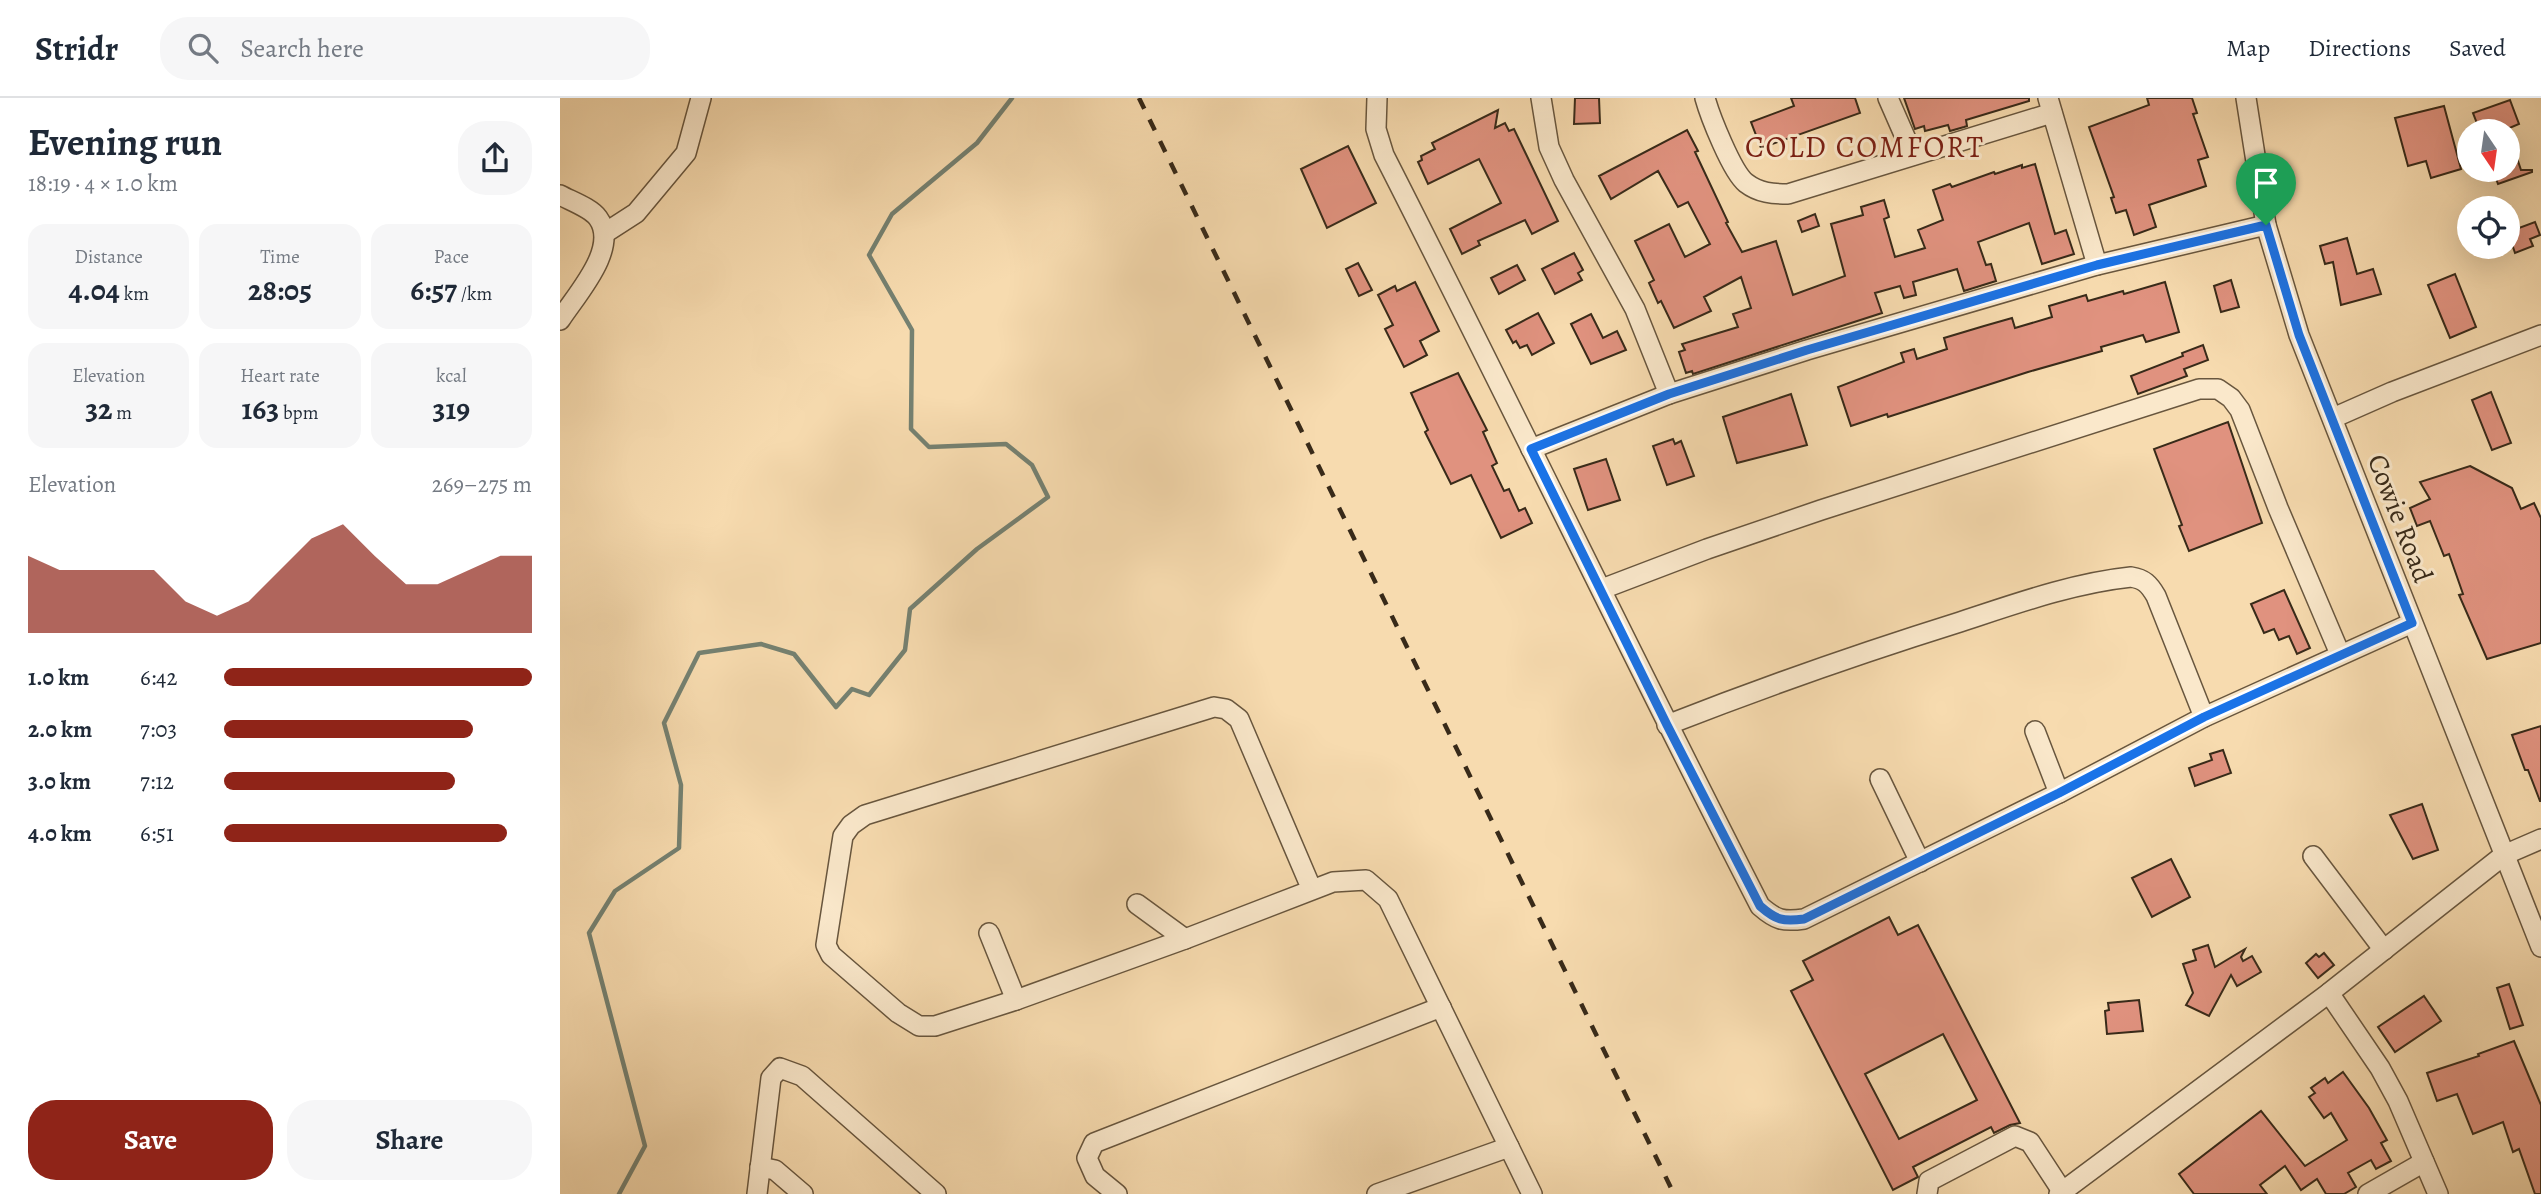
<!DOCTYPE html>
<meta charset="utf-8">
<style>
body{margin:0;font-family:Alegreya,serif;background:#f6f6f7;color:#1f2937;height:100vh;display:flex;flex-direction:column;font-size:26px;white-space:nowrap}
*{box-sizing:border-box;margin:0}
p{font-size:23px;color:#747a83}
.icon{flex:none;width:38px;height:38px;fill:none;stroke:currentColor;stroke-width:2;stroke-linecap:round;stroke-linejoin:round}
.map{position:relative;flex:1;overflow:hidden}
.details{display:flex;flex-direction:column;background:#fff;width:560px}
.details>*{flex:none}
.needle{width:46px;rotate:167deg}
.buttons{position:absolute;left:1897px;top:21px;display:grid;gap:14px}
.buttons a{display:grid;place-items:center;width:63px;height:63px;border-radius:50%;background:#fff;box-shadow:0 7px 28px #0002;font-size:35px}
.pin{position:absolute;display:grid;place-items:center;width:60px;height:60px;color:#fff;margin:-72px -30px;border-radius:50% 50% 50% 0;rotate:-45deg;box-shadow:0 0 7px #0007}
.pin .icon{rotate:45deg}
.round{display:grid;place-items:center;flex:none;width:74px;height:74px;border-radius:28px;background:#f6f6f7}
.overview{display:flex;align-items:center;justify-content:space-between;height:119px;padding:0 28px}
h1{font-size:38px;font-weight:600;line-height:52px}
.figures{display:grid;grid-template-columns:repeat(3,1fr);gap:10px;height:119px;padding:7px 28px}
.figures div{display:grid;align-content:center;border-radius:18px;background:#f6f6f7;text-align:center}
.figures b{font-size:30px;font-weight:600}
.figures small{font-size:19px;font-weight:400}
.figures p{font-size:19px}
.chart{height:196px;padding:14px 28px}
.chart p{display:flex;justify-content:space-between}
.chart svg{width:100%;height:126px;margin-top:7px;fill:#8f2418;opacity:.7}
.cta{display:flex;gap:14px;margin-top:auto;padding:14px 28px}
.cta a{flex:1;height:80px;border-radius:28px;background:#8f2418;color:#fff;font-size:28px;font-weight:600;line-height:80px;text-align:center}
.cta a+a{background:#f6f6f7;color:#1f2937}
ul{padding:0 28px;list-style:none;font-size:23px}
li{display:grid;grid-template-columns:112px 84px 1fr;align-items:center;height:52px}
li i{height:18px;border-radius:9px;background:#8f2418}
header{display:flex;align-items:center;gap:42px;box-sizing:border-box;height:98px;padding:0 35px;background:#fff;border-bottom:2px solid #e0e1e3}
header strong{font-size:33px}
nav{display:flex;gap:38px;margin-inline-start:auto;font-size:24px}
.search{width:490px;height:63px;background:#f6f6f7;display:flex;align-items:center;gap:18px;box-sizing:border-box;padding:0 24px;border-radius:28px;color:#747a83;font-size:26px}
main{display:flex;flex:1;min-height:0}
.map>svg:first-child{display:block}
.lines{fill:none;stroke-linecap:round;stroke-linejoin:round}
.stream{stroke:#758171;stroke-width:4.5}
.building{fill:#e0927f;stroke:#382a19;stroke-width:2;fill-rule:evenodd}
.minor-casing{stroke:#68563e;stroke-width:22}
.minor{stroke:#fae8cb;stroke-width:19}
.rail{stroke:#382a19;stroke-width:4.5;stroke-dasharray:12 12;stroke-linecap:butt}
.route-casing{stroke:#fff;stroke-width:14}
.route{stroke:#1a73e8;stroke-width:9}
.labels{text-anchor:middle;stroke-width:6;stroke-linejoin:round;paint-order:stroke}
.street-label{font-size:28px;fill:#382a19;stroke:#fae8cb}
.neighbourhood-label{font-size:30px;letter-spacing:2px;fill:#7a1f14;stroke:#fae8cb}
</style>
<header>
<strong>Stridr</strong>
<div class="search"><svg class="icon" aria-label="search" viewBox="0 0 24 24"><circle cx="10" cy="10" r="6"/><path d="M15 15l6 6"/></svg>Search here</div>
<nav><a>Map</a><a>Directions</a><a>Saved</a></nav>
</header>
<main>
<section class="details">
<div class="overview"><div><h1>Evening run</h1><p>18:19 · 4 × 1.0 km</p></div><a class="round"><svg class="icon" aria-label="share" viewBox="0 0 24 24"><path d="M12 15V3M7 8l5-5 5 5M5 13v7h14v-7"/></svg></a></div>
<div class="figures">
<div><p>Distance</p><b>4.04<small> km</small></b></div>
<div><p>Time</p><b>28:05</b></div>
<div><p>Pace</p><b>6:57<small> /km</small></b></div>
</div>
<div class="figures">
<div><p>Elevation</p><b>32<small> m</small></b></div>
<div><p>Heart rate</p><b>163<small> bpm</small></b></div>
<div><p>kcal</p><b>319</b></div>
</div>
<div class="chart"><p><span>Elevation</span>269–275 m</p>
<svg viewBox="0 0 160 44" preserveAspectRatio="none"><path d="M0 44V17L10 22L20 22L30 22L40 22L50 33L60 38L70 33L80 22L90 11L100 6L110 17L120 27L130 27L140 22L150 17L160 17V44z"/></svg>
</div>
<ul>
<li><b>1.0 km</b>6:42<i style="width:100%"></i></li>
<li><b>2.0 km</b>7:03<i style="width:81%"></i></li>
<li><b>3.0 km</b>7:12<i style="width:75%"></i></li>
<li><b>4.0 km</b>6:51<i style="width:92%"></i></li>
</ul>
<div class="cta"><a>Save</a><a>Share</a></div>
</section>
<div class="map">
<svg width="1981" height="1096" viewBox="0 0 1981 1096">
<rect width="100%" height="100%" fill="#f7dbaf"/>
<filter id="stains"><feTurbulence type="fractalNoise" baseFrequency=".00286" numOctaves="4"/><feColorMatrix values="0 0 0 0 .2 0 0 0 0 .09 0 0 0 0 .02 0 0 0 .5 -.17"/></filter>
<radialGradient id="worn" r=".72"><stop offset=".6" stop-color="#630" stop-opacity="0"/><stop offset="1" stop-color="#630" stop-opacity=".3"/></radialGradient>
<g class="lines">
<path class="stream" d="M59,1096L85,1048L29,835L55,793L119,750L121,687L104,625L139,555L201,546L234,556L276,609L292,591L309,597L345,552L350,511L417,451L488,399L472,367L446,346L369,349L351,331L352,232L309,157L332,116L417,45L452,0"/>
</g>
<g class="building">
<path d="M1015,0H1039L1040,25L1014,26Z"/>
<path d="M1231,0H1295L1300,15L1201,50L1191,24L1234,8Z"/>
<path d="M1344,0H1469V3L1406,22L1407,28L1404,29L1390,33L1388,27L1365,33L1364,28L1355,31Z"/>
<path d="M1587,0H1632L1637,15L1633,16L1648,59L1638,62L1646,88L1589,107L1596,129L1574,137L1566,112L1556,115L1551,100L1554,99L1529,29L1589,7Z"/>
<path d="M1950,2L1959,26L1947,31L1948,33H1920L1913,15Z"/>
<path d="M1884,8L1901,71L1871,80L1866,63L1848,68L1835,20Z"/>
<path d="M938,12L935,30L945,25L949,33L954,31L998,123L972,136L965,122L918,143L920,147L902,156L890,131L941,105L919,61L868,86L858,64L862,62L861,58L875,51L872,45Z"/>
<path d="M1127,32L1138,53L1135,54L1168,124L1166,125L1182,154L1216,143L1233,197L1285,178L1271,126L1303,117L1301,109L1324,102L1329,119L1324,121L1335,159L1365,150L1358,132L1383,122L1373,92L1390,86L1392,89L1434,74L1435,76L1462,67V70L1475,66L1495,136L1506,132L1514,156L1482,166L1469,125L1418,144L1426,167L1431,166L1436,183L1404,193L1397,171L1353,184L1356,197L1344,200L1340,188L1315,195L1322,215L1133,276L1132,273L1126,275L1119,254L1125,252L1122,246L1178,229L1173,216L1191,210L1181,179L1144,199L1151,213L1114,230L1101,203L1098,205L1089,185L1094,182L1075,143L1109,126L1125,159L1150,146L1128,104L1118,109L1098,73L1051,101L1039,78Z"/>
<path d="M1950,39L1961,72H1972V74L1938,86L1933,72H1948V40Z"/>
<path d="M788,48L816,105L767,130L741,71Z"/>
<path d="M1255,116L1259,128L1242,134L1238,123Z"/>
<path d="M1975,124L1980,137L1970,141L1973,148L1955,155L1948,134Z"/>
<path d="M1787,140L1797,176L1813,171L1821,196L1781,207L1773,164L1765,166L1760,148Z"/>
<path d="M1014,155L1023,172L1018,175L1022,182L995,196L982,171Z"/>
<path d="M798,165L812,192L799,198L786,171Z"/>
<path d="M957,167L965,182L939,196L931,180Z"/>
<path d="M1895,176L1916,229L1890,240L1868,187Z"/>
<path d="M1671,182L1679,209L1661,214L1654,188Z"/>
<path d="M855,184L879,233L860,243L867,257L844,269L825,231L833,227L818,197L835,188L837,193Z"/>
<path d="M1605,184L1619,234L1586,244L1583,237L1541,249L1542,253L1468,274L1328,319L1327,316L1291,328L1278,289L1344,264L1341,255L1354,251L1357,261L1387,251L1384,240L1424,228L1452,220L1455,230L1492,219L1489,208L1526,197L1528,203L1563,193L1564,196Z"/>
<path d="M978,215L994,245L972,257L967,247L960,250L956,243L953,245L946,232Z"/>
<path d="M1031,216L1043,240L1057,233L1066,252L1031,266L1011,226Z"/>
<path d="M1643,247L1648,262L1624,271L1627,278L1578,296L1571,278L1623,258L1622,255Z"/>
<path d="M898,275L927,332L923,334L937,365L932,368L944,393L949,391L959,413L965,410L972,425L941,440L911,377L891,386L865,334L868,332L851,295Z"/>
<path d="M1931,294L1951,345L1932,352L1912,302Z"/>
<path d="M1231,296L1247,347L1177,365L1163,319Z"/>
<path d="M1668,324L1702,425L1629,453L1619,428L1622,427L1594,351Z"/>
<path d="M1113,341L1115,346L1121,343L1134,378L1107,387L1093,348Z"/>
<path d="M1046,361L1060,402L1028,412L1014,371Z"/>
<path d="M1910,368L1952,390L1961,411L1974,405L1981,420V545L1927,561L1899,497L1903,496L1889,456L1884,458L1870,423L1857,428L1850,410L1870,401L1860,384Z"/>
<path d="M1724,492L1750,550L1737,556L1729,538L1719,542L1714,531L1704,535L1691,506Z"/>
<path d="M1981,628V703H1980L1968,672H1965L1952,637Z"/>
<path d="M1663,652L1671,675L1635,688L1629,670L1652,662L1650,656Z"/>
<path d="M1862,706L1878,752L1853,761L1830,717Z"/>
<path d="M1611,761L1630,799L1592,819L1572,780Z"/>
<path d="M1329,819L1338,837L1358,827L1460,1025L1450,1027L1434,1035L1431,1029L1353,1069L1358,1079L1333,1092L1231,893L1253,882L1243,863ZM1383,936L1417,1002L1339,1041L1305,976Z"/>
<path d="M1648,847L1655,869L1685,851L1681,859L1683,863L1692,858L1701,874L1677,888L1671,877L1649,918L1626,907L1633,895L1623,866L1636,862L1633,852Z"/>
<path d="M1764,855L1774,867L1758,880L1746,865L1756,856L1759,859Z"/>
<path d="M1949,886L1963,927L1950,931L1937,890Z"/>
<path d="M1864,898L1881,923L1835,954L1818,929Z"/>
<path d="M1579,902L1583,933L1547,936L1545,913L1549,912L1548,905Z"/>
<path d="M1954,943L1981,1007V1096H1975L1959,1051L1953,1054L1943,1024L1913,1036L1897,996L1877,1003L1867,975L1919,958L1918,956Z"/>
<path d="M1783,974L1809,1010L1827,1042L1821,1045L1831,1063L1816,1071L1811,1062L1788,1075L1796,1089L1784,1096H1766L1757,1081L1741,1092L1725,1068L1700,1087L1707,1096H1634L1619,1076L1701,1013L1745,1068L1787,1042L1771,1015L1764,1020L1749,999L1755,995L1751,990L1765,980L1768,985Z"/>
</g>
<g class="lines">
<g class="minor-casing">
<g id="minor">
<path d="M817,0L816,31L824,57C951,306 1072,559 1200,808C1216,822 1223,824 1244,821L1499,695L1644,619L1852,525"/>
<path d="M981,0L989,49L1004,82L1075,211L1109,296"/>
<path d="M1145,0C1150,18 1172,74 1186,85C1199,95 1213,96 1228,96L1492,15"/>
<path d="M1328,0L1353,57"/>
<path d="M1488,0L1537,167"/>
<path d="M1686,0L1706,127L1739,237L1981,849"/>
<path d="M0,97C11,103 31,110 38,120C60,150 16,197 0,222"/>
<path d="M45,135L76,115L126,55L141,0"/>
<path d="M1773,320L1832,294L1981,237"/>
<path d="M971,351L1109,296L1247,252L1537,167L1706,127"/>
<path d="M1042,491L1147,451L1261,412L1639,291H1658L1671,300L1680,312L1718,410L1780,556"/>
<path d="M1107,627C1204,589 1301,555 1400,524C1455,506 1513,485 1571,479C1584,481 1589,486 1596,498L1644,619"/>
<path d="M1475,633L1499,695"/>
<path d="M1320,681L1360,764"/>
<path d="M1753,758L1824,852"/>
<path d="M752,792L679,621L666,611L654,609L305,717L291,727L283,738L266,847L271,857L338,915L359,928H375L456,902L625,841L773,784L806,782L828,801L972,1096"/>
<path d="M577,806L625,841"/>
<path d="M429,835L456,902"/>
<path d="M1769,895L1820,970L1838,1003L1878,1096"/>
<path d="M200,1069L215,1072L243,1096"/>
<path d="M197,1096L211,980L220,970L242,978L376,1096"/>
<path d="M557,1096L535,1078L527,1060L534,1045L881,909"/>
<path d="M817,1096L949,1049"/>
<path d="M1367,1096L1369,1083L1455,1038L1470,1044L1502,1093"/>
<path d="M1499,1096L1769,895L1944,757L1981,741"/>
<path d="M1808,1096L1864,1064"/>
</g>
</g>
<use href="#minor" class="minor"/>
<path class="rail" d="M579,0L1114,1096"/>
</g>
<g class="lines">
<g class="route-casing">
<path id="route" d="M1706,127L1739,237L1852,525L1644,619L1499,695L1244,821C1223,824 1216,822 1200,808L1107,627L971,351L1109,296L1247,252L1537,167Z"/>
</g>
<use href="#route" class="route"/>
</g>
<g class="labels">
<g class="street-label">
<text transform="translate(1841 420) rotate(69)" y="10">Cowie Road</text>
</g>
<g class="neighbourhood-label">
<text x="1305" y="59">COLD COMFORT</text>
</g>
</g>
<rect width="100%" height="100%" filter="url(#stains)"/>
<rect width="100%" height="100%" fill="url(#worn)"/>
</svg>
<div class="buttons">
<a><svg class="needle" viewBox="-14 -14 28 28"><path d="M0-13l5 13h-10z" fill="#e53935"/><path d="M0 13l5-13h-10z" fill="#747a83"/></svg></a>
<a><svg class="icon" aria-label="locate" viewBox="0 0 24 24"><circle cx="12" cy="12" r="6"/><path d="M12 2v4M12 18v4M2 12h4M18 12h4"/></svg></a>
</div>
<div class="pin" style="left:1706px;top:127px;background:#1e9e55"><svg class="icon" aria-label="arrive" viewBox="0 0 24 24"><path d="M6 21V4h12l-3 4 3 4H6"/></svg></div>
</div>
</main>
